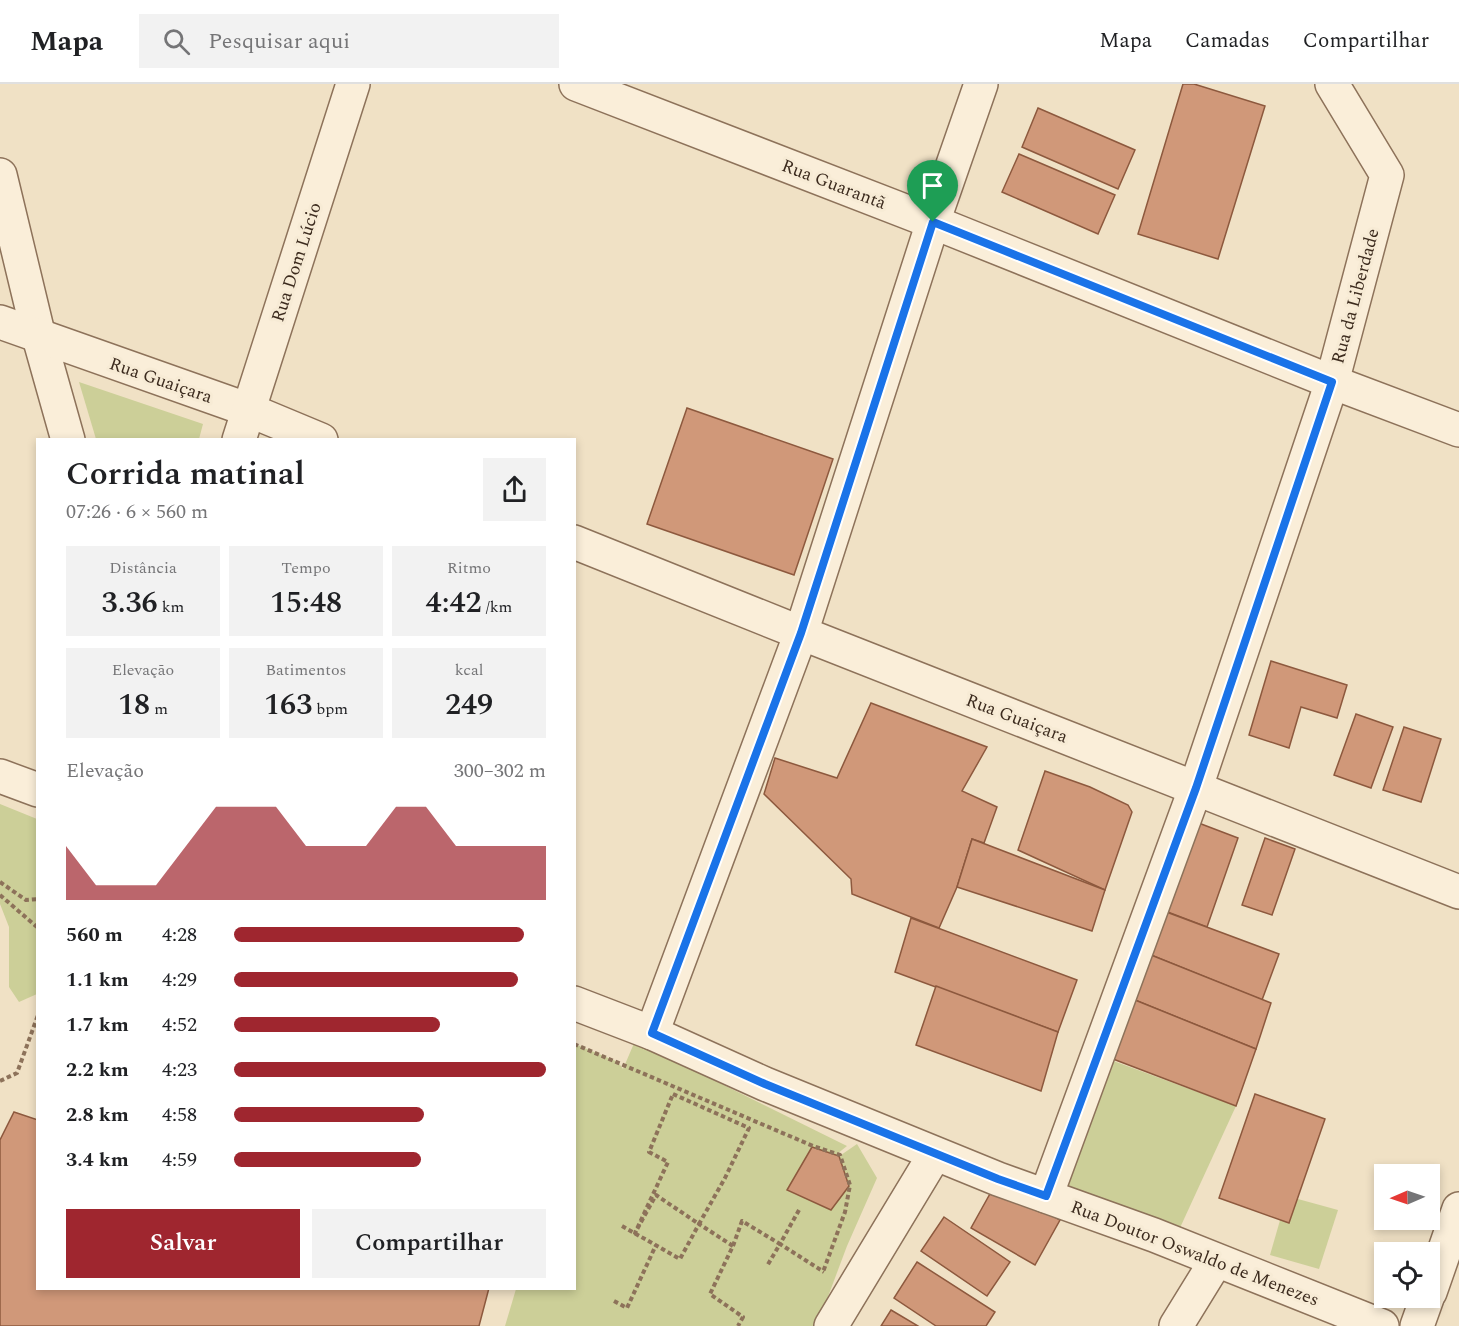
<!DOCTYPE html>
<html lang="pt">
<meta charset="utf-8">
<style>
body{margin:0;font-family:Spectral,serif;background:#f2f2f2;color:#202124;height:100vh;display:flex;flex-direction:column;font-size:22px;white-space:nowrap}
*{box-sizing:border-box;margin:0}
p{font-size:20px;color:#757577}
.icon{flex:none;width:33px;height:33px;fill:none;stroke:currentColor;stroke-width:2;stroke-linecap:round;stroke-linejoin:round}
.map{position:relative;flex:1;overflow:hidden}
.drawer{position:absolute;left:36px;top:354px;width:540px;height:852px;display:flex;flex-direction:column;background:#fff;border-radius:0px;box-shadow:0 3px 9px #0003}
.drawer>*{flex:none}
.needle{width:39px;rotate:268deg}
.fabs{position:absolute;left:1374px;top:1080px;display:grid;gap:12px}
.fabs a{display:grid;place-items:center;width:66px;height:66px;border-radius:0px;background:#fff;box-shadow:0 3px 9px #0003;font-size:30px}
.pin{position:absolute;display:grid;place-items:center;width:51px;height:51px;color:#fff;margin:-62px -26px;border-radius:50% 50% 50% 0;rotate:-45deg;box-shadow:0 0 6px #0007}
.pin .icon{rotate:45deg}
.round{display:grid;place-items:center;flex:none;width:63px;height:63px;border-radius:0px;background:#f2f2f2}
.head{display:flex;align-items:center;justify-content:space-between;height:102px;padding:0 30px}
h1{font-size:33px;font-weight:600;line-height:45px}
.stats{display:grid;grid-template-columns:repeat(3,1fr);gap:9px;height:102px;padding:6px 30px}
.stats div{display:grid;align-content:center;border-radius:0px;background:#f2f2f2;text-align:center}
.stats b{font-size:30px;font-weight:600}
.stats small{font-size:16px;font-weight:400}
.stats p{font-size:16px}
.chart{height:168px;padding:12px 30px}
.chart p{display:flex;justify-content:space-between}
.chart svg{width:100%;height:108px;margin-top:6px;fill:#9f262f;opacity:.7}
.primary-button{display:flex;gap:12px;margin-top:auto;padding:12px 30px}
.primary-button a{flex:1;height:69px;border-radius:0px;background:#9f262f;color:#fff;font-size:24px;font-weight:600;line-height:69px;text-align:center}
.primary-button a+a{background:#f2f2f2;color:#202124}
ul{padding:0 30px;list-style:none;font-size:20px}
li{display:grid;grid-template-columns:96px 72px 1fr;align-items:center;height:45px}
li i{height:15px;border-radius:8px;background:#9f262f}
header{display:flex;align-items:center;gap:36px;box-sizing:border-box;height:84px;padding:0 30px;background:#fff;border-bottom:2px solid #e0e0e0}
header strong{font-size:28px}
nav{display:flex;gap:33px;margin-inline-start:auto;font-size:21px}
.search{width:420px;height:54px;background:#f2f2f2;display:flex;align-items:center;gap:15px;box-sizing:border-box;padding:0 21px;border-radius:0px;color:#757577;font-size:22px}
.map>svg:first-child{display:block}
.green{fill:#cccf98}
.building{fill:#d09879;stroke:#8d593e;stroke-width:1.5}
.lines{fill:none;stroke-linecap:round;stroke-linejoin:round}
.minor-casing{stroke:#8d725a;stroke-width:36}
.path{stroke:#8d725a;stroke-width:4;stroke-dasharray:4.5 3;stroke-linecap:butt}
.minor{stroke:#faeed9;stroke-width:33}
.route-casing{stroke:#fff;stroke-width:12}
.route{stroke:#1a73e8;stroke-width:8}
.labels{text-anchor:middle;stroke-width:6;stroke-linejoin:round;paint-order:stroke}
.street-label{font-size:18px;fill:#3c2b1e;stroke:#f7ebd5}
</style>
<header>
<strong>Mapa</strong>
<div class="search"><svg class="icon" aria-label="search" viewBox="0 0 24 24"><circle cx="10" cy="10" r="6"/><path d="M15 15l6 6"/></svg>Pesquisar aqui</div>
<nav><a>Mapa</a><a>Camadas</a><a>Compartilhar</a></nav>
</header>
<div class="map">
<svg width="1459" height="1242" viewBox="0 0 1459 1242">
<rect width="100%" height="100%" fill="#f0e1c5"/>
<g class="green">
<path d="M79,298L203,340L199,355H96Z"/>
<path d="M0,720L37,735V910L19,918L9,903V843L0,820Z"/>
<path d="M635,957L847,1062L837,1070L841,1071L857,1060L877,1094L847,1162L817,1242H505L516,1205L574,1204L575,960L618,978L623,985Z"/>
<path d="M1108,975L1236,1022L1173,1159L1046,1112Z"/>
<path d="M1287,1112L1338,1126L1319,1185L1270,1171Z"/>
</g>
<g class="building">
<path d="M1183,0H1194L1265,22L1218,175L1138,150Z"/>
<path d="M1038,24L1135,66L1118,105L1022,63Z"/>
<path d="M1019,70L1115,111L1098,150L1002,108Z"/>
<path d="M687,324L833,375L794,491L647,440Z"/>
<path d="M1271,577L1347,601L1337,634L1301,623L1289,664L1249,651Z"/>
<path d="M871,619L987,663L962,707L997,723L984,759L972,755L957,803L939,844L852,810L851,795L764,710L775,674L837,694Z"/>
<path d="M1356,630L1393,643L1371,704L1334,691Z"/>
<path d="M1404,643L1441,655L1421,718L1383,706Z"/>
<path d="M1045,687L1090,703L1128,721L1132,728L1105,806L1018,766Z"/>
<path d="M1196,738L1238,754L1207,843L1165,827Z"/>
<path d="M1265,754L1295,765L1272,831L1242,821Z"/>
<path d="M972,755L1105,806L1092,847L957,803Z"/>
<path d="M1161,826L1279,870L1262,916L1146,869Z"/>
<path d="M911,834L1077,896L1058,948L895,888Z"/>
<path d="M1146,869L1271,919L1256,965L1130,914Z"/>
<path d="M936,902L1058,948L1041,1007L916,961Z"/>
<path d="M1130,914L1256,965L1236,1022L1113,975Z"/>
<path d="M1255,1010L1325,1035L1289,1139L1219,1114Z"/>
<path d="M14,1028L38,1036V1204H489L479,1242H0V1056Z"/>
<path d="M812,1063L839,1072L849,1102L831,1126L787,1106Z"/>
<path d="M996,1099L1060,1136L1035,1181L971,1144Z"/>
<path d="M944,1133L1010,1178L987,1212L921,1167Z"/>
<path d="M917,1178L995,1228L986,1242H936L894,1214Z"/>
<path d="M891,1226L918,1242H881Z"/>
</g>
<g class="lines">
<g class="minor-casing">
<g id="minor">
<path d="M576,0L933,138L1332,298L1459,346"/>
<path d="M0,91L39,253L68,356"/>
<path d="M0,238L249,326L321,356"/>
<path d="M239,356L353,0"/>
<path d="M574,458L801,549L1459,808"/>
<path d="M0,692L38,706"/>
<path d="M574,919L652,949L765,1000L998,1095L1154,1151L1382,1242"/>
<path d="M652,949L801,549L933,138L981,0"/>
<path d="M1046,1112L1196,703L1332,298L1387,91L1332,0"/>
<path d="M1430,1208L1459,1125"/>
<path d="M831,1242L935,1070"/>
<path d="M1176,1242L1216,1177"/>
<path d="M1417,1242L1427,1214"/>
</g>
</g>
<g class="path">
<path d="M0,798L26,816L38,815"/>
<path d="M0,811L37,843L38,846"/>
<path d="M574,960L813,1062L840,1071L850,1101L845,1128L823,1188"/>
<path d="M0,997L17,989L38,931"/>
<path d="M673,1010L749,1044L725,1094L699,1140L656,1111L635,1149L668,1078L649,1068Z"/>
<path d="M799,1126L780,1160L824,1188"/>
<path d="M622,1142L680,1175L699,1140L733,1162L710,1210L743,1233L738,1242"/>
<path d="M733,1162L742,1137L780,1160L767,1182"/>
<path d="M614,1217L627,1224L656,1161"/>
</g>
<use href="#minor" class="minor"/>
</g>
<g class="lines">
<g class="route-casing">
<path id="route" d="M933,138L1332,298L1196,704L1046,1112L998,1095L765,1000L652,949L801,549Z"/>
</g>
<use href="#route" class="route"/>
</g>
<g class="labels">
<g class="street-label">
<text transform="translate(834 100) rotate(21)" y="6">Rua Guarantã</text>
<text transform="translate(296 178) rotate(-72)" y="6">Rua Dom Lúcio</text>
<text transform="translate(1355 212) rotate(-75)" y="6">Rua da Liberdade</text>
<text transform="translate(161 296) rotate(19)" y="6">Rua Guaiçara</text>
<text transform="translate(1017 634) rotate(21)" y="6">Rua Guaiçara</text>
<text transform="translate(1195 1169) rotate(21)" y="6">Rua Doutor Oswaldo de Menezes</text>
</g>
</g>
</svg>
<div class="fabs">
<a><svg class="needle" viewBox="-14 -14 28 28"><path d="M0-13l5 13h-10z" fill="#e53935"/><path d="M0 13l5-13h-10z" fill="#757577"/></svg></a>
<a><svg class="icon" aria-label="locate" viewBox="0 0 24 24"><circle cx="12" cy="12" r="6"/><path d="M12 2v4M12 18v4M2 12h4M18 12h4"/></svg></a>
</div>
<div class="pin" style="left:933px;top:138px;background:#1e9e55"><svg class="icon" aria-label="arrive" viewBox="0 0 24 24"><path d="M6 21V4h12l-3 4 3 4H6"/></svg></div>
<section class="drawer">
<div class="head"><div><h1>Corrida matinal</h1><p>07:26 · 6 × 560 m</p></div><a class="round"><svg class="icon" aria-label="share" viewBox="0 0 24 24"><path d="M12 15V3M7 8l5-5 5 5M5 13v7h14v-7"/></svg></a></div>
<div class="stats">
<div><p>Distância</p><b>3.36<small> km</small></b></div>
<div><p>Tempo</p><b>15:48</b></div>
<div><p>Ritmo</p><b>4:42<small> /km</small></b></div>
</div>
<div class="stats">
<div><p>Elevação</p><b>18<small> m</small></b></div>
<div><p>Batimentos</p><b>163<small> bpm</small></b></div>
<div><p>kcal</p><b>249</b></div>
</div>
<div class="chart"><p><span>Elevação</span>300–302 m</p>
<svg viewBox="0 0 160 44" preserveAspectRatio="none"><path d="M0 44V22L10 38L20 38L30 38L40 22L50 6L60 6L70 6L80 22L90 22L100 22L110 6L120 6L130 22L140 22L150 22L160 22V44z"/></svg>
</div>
<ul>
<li><b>560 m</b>4:28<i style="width:93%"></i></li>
<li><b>1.1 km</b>4:29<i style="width:91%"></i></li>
<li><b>1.7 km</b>4:52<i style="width:66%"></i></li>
<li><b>2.2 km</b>4:23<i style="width:100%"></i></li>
<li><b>2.8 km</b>4:58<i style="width:61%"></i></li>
<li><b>3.4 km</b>4:59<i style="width:60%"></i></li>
</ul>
<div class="primary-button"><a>Salvar</a><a>Compartilhar</a></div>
</section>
</div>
